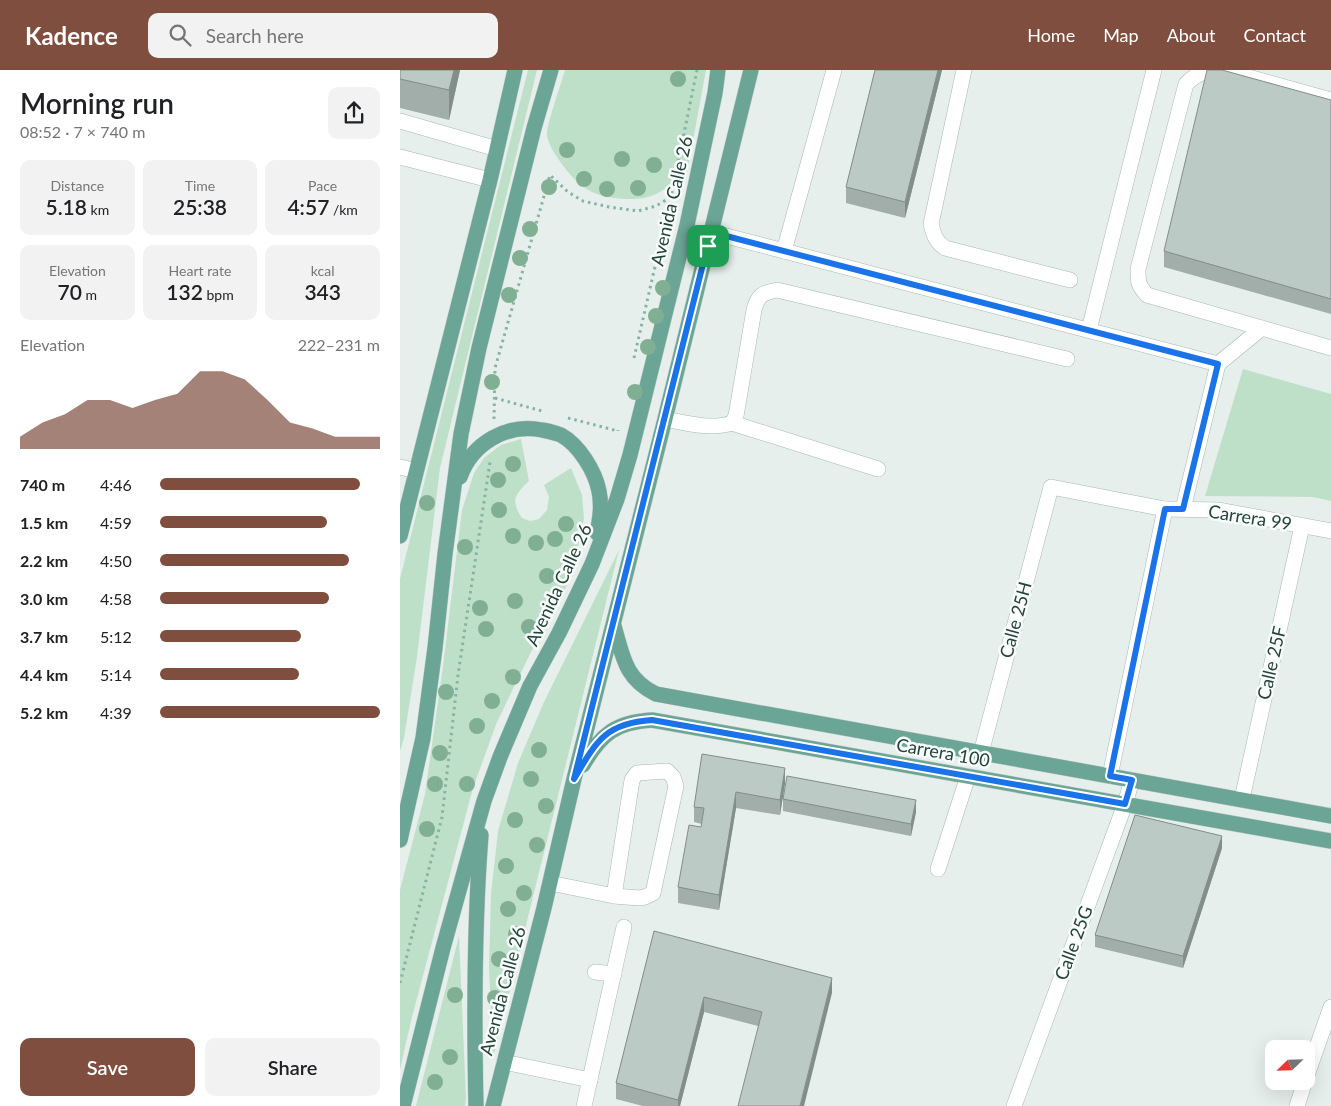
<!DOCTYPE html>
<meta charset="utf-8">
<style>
body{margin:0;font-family:Lato,sans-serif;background:#f2f2f2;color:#202124;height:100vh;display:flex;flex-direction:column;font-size:19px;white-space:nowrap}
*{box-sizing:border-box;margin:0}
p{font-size:16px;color:#757577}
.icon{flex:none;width:28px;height:28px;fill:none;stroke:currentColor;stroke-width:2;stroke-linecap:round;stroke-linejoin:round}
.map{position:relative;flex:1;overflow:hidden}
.drawer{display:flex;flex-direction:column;background:#fff;width:400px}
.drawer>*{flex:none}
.needle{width:32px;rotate:247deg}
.buttons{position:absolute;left:865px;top:970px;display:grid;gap:10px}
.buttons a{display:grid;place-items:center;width:50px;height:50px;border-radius:10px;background:#fff;box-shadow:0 5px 20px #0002;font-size:25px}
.pin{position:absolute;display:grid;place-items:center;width:42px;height:42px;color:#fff;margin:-21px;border-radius:10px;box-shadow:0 2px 8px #0006}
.round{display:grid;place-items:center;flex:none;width:52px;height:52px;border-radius:10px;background:#f2f2f2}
.summary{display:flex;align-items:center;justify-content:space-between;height:85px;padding:0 20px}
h1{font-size:28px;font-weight:600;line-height:38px}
.metrics{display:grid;grid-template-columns:repeat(3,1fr);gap:8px;height:85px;padding:5px 20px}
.metrics div{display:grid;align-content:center;border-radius:10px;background:#f2f2f2;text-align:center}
.metrics b{font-size:21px;font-weight:600}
.metrics small{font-size:14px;font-weight:400}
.metrics p{font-size:14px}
.chart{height:140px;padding:10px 20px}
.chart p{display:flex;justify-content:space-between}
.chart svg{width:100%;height:90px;margin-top:5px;fill:#7f4e3f;opacity:.7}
.primary-button{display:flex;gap:10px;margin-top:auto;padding:10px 20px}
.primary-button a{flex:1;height:58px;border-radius:10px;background:#7f4e3f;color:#fff;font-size:20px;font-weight:600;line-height:58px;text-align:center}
.primary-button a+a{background:#f2f2f2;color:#202124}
ul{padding:0 20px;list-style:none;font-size:16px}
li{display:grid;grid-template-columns:80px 60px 1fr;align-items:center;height:38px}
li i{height:12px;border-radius:6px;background:#7f4e3f}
header{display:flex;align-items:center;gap:30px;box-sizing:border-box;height:70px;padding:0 25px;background:#7f4e3f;color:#fff}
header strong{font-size:24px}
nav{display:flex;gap:28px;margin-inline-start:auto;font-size:18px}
.search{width:350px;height:45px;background:#f2f2f2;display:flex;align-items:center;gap:12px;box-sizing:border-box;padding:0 18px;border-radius:10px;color:#757577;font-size:19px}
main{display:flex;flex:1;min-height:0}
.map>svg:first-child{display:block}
.green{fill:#bfe0c8}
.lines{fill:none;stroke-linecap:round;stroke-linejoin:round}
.minor-casing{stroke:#a8b8b2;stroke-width:16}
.major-casing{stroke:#c2cac8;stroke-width:16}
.path{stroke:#86b3a5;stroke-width:3;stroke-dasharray:2.5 4;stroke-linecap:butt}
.minor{stroke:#fff;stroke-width:15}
.major{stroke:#6aa596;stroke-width:15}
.tree{fill:#80af93}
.wall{fill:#a1aea9}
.shaded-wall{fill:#838d89}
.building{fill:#bbcac4;stroke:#838d89}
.route-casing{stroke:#fff;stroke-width:10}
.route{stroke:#1a73e8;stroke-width:6}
.labels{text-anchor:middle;stroke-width:5;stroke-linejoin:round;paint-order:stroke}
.street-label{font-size:18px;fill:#24423a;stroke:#f7fbf9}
</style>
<header>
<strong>Kadence</strong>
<div class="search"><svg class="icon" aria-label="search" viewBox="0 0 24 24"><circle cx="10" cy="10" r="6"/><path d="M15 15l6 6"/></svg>Search here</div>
<nav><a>Home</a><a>Map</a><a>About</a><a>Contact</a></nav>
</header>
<main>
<section class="drawer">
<div class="summary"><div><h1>Morning run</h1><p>08:52 · 7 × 740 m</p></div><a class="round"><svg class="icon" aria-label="share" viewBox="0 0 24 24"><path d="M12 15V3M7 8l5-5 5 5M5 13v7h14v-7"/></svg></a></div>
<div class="metrics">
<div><p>Distance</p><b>5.18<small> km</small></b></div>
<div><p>Time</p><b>25:38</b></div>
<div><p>Pace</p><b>4:57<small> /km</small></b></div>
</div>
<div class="metrics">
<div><p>Elevation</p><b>70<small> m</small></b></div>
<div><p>Heart rate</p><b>132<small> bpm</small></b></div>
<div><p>kcal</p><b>343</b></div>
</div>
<div class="chart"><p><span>Elevation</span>222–231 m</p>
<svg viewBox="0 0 160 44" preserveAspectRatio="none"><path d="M0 44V38L10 31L20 27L30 20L40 20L50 24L60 20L70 17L80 6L90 6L100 10L110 20L120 31L130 34L140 38L150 38L160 38V44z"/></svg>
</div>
<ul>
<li><b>740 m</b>4:46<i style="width:91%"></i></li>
<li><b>1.5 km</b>4:59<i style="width:76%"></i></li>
<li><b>2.2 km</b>4:50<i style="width:86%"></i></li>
<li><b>3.0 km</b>4:58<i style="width:77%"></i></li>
<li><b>3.7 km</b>5:12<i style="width:64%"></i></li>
<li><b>4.4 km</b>5:14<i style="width:63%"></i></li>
<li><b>5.2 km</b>4:39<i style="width:100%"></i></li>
</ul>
<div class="primary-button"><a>Save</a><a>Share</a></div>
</section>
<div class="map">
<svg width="931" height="1036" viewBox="0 0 931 1036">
<rect width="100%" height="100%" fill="#e6efeb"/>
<g class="green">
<path d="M128,0H137L40,398L17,587L4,668L0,681V509Z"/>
<path d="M165,0H306L287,103C275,111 262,123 248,127C233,131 206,129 192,122C178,115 167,102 159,90C154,83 149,75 147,66C145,59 162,11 165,0Z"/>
<path d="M843,299L931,324V431L913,427L805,426Z"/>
<path d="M121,369L129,411C115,425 110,430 122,448L130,451L139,449L147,440L149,427L144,415L171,398L182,425L184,448L172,506L131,582L97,652L73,718L12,947L0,999V820L25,724L43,596L62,440L74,403L84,388L101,375Z"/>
<path d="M219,480L93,988L89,898L91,824L98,761L118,693L144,632Z"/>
<path d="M59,866L66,1028L65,1036H16Z"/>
</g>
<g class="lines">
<g class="minor-casing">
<g id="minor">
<path d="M564,0L531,154C534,165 535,171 545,178L670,210"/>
<path d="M820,0C804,1 797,3 786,14L738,199C738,213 738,215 747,225L931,278"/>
<path d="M823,0L931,30"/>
<path d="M0,51L97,79"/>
<path d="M0,87L90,110"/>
<path d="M311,162L818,294"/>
<path d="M384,181L434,0"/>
<path d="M689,260L754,0"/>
<path d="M818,294L862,258"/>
<path d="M265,349C286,353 311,360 332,353L336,346L354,240C358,225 362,223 377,220L667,289"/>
<path d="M332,353L478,399"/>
<path d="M0,397L16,401"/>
<path d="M783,439L818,294"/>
<path d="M581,683L651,417L765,439L819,440L931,461"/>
<path d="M710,706L765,439"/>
<path d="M842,729L902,456"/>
<path d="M538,799L568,706"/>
<path d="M150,813L214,826L239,828L245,827L253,823L276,716L273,707L267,701L237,703L232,710L214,826"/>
<path d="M195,902L214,904"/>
<path d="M104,992L190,1010"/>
<path d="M906,1008L931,937"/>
<path d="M184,1036L224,857"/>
<path d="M614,1036L725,734L732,710"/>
<path d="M897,1036L905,1011"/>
</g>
</g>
<g class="major-casing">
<g id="major">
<path d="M60,407C72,373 107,353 142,360C148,361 155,363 161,365C179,375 195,401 199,421C202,436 200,448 197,463"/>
<path d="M0,466L90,110L115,0"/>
<path d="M214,556C223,587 225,609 256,624L931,746"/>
<path d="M183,695C201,664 216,652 252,650L931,771"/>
<path d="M0,770L23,668L35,578L45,484L61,364L79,278L134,58L151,0"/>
<path d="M3,1036L43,878L84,731L100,687L130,616L159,563L192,494L217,429L230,385L287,155L315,23L318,0"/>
<path d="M76,1036C74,946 74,855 81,765"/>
<path d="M93,1036L144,838L174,709L265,349L351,0"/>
</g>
</g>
<g class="path">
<path d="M234,288L271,127L297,0"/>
<path d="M95,328L142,341"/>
<path d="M168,348L218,361V360"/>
<path d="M94,349L95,298L150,105L168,122L183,131L209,137L238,141L256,136L271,127"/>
<path d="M0,913L42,747L58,605L90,392"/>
</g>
<use href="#minor" class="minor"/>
<use href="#major" class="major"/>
</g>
<g class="tree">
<circle cx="278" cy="9" r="8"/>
<circle cx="167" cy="80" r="8"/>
<circle cx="222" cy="89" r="8"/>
<circle cx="254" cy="95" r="8"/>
<circle cx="184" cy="109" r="8"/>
<circle cx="149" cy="117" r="8"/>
<circle cx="238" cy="118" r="8"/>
<circle cx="207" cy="119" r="8"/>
<circle cx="130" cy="159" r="8"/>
<circle cx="120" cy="188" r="8"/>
<circle cx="263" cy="218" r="8"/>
<circle cx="109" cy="225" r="8"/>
<circle cx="256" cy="246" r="8"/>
<circle cx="248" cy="277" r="8"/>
<circle cx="92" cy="312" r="8"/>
<circle cx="235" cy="322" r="8"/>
<circle cx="113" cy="394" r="8"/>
<circle cx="98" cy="410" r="8"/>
<circle cx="27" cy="433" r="8"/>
<circle cx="99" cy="440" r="8"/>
<circle cx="166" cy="454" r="8"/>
<circle cx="113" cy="466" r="8"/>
<circle cx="155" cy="469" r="8"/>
<circle cx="136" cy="473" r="8"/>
<circle cx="65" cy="477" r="8"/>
<circle cx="147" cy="506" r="8"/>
<circle cx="115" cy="531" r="8"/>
<circle cx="80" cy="538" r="8"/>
<circle cx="129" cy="557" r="8"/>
<circle cx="86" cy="559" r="8"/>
<circle cx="113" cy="607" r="8"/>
<circle cx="46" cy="622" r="8"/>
<circle cx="92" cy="631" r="8"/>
<circle cx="77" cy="656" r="8"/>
<circle cx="139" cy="680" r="8"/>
<circle cx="40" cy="683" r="8"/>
<circle cx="131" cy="709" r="8"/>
<circle cx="35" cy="714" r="8"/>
<circle cx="67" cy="714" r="8"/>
<circle cx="146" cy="736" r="8"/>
<circle cx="115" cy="750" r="8"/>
<circle cx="27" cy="759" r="8"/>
<circle cx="137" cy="775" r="8"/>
<circle cx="106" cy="796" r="8"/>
<circle cx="124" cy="823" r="8"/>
<circle cx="108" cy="839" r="8"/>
<circle cx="116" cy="864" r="8"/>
<circle cx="99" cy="889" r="8"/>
<circle cx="55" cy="925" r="8"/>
<circle cx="95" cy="928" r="8"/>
<circle cx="50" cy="987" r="8"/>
<circle cx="35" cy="1012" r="8"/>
</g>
<g class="wall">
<path d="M0,0H60L49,50L0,38Z"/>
<path d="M475,0H542L505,148L446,133V117Z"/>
<path d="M931,30V244L764,197V181Z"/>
<path d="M302,684L385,713L380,745L336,738L319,840L278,833V817L302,754L294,752V737Z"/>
<path d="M383,729L516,742L511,766L383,741Z"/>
<path d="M822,778L783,898L695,877V865Z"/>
<path d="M254,861L432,923L358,956L304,942L280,1036H243L216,1029V1013Z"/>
</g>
<g class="shaded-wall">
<path d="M54,0H60L49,50V20Z"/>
<path d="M538,0H542L505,148V132Z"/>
<path d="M385,698V713L380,745V730Z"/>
<path d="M336,722V738L319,840V825Z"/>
<path d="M516,730V742L511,766V754Z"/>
<path d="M822,766V778L783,898V886Z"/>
<path d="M432,908V923L404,1036H400Z"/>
<path d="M304,927V942L280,1036H278V1030Z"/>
</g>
<g class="building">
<path d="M0,0H54L49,20L0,9Z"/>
<path d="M475,0H538L505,132L446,117Z"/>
<path d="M807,0H822L931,30V229L764,181Z"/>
<path d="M302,684L385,698L380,730L336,722L319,825L278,817L289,755L301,757L304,738L294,737Z"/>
<path d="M387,706L516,730L511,754L383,729Z"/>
<path d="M735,745L822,766L783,886L695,865Z"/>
<path d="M254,861L432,908L400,1036H338L362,942L304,927L278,1030L216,1013Z"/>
</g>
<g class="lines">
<g class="route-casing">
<path id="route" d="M311,162L818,294L783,439H765L710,706L732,710L725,734L252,650C205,653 196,672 174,709Z"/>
</g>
<use href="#route" class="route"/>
</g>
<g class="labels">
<g class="street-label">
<text transform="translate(272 131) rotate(-77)" y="6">Avenida Calle 26</text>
<text transform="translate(850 448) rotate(9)" y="6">Carrera 99</text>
<text transform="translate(159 515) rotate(-65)" y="6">Avenida Calle 26</text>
<text transform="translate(616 550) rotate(-75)" y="6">Calle 25H</text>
<text transform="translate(872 593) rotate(-77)" y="6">Calle 25F</text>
<text transform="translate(543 683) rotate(10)" y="6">Carrera 100</text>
<text transform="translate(674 873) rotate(-70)" y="6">Calle 25G</text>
<text transform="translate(103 921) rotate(-75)" y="6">Avenida Calle 26</text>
</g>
</g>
</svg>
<div class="buttons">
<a><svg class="needle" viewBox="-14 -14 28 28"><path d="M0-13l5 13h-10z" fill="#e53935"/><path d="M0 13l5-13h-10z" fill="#757577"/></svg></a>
</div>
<div class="pin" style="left:308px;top:176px;background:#1e9e55"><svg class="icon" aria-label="arrive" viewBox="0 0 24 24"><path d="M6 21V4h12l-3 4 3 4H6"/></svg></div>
</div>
</main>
